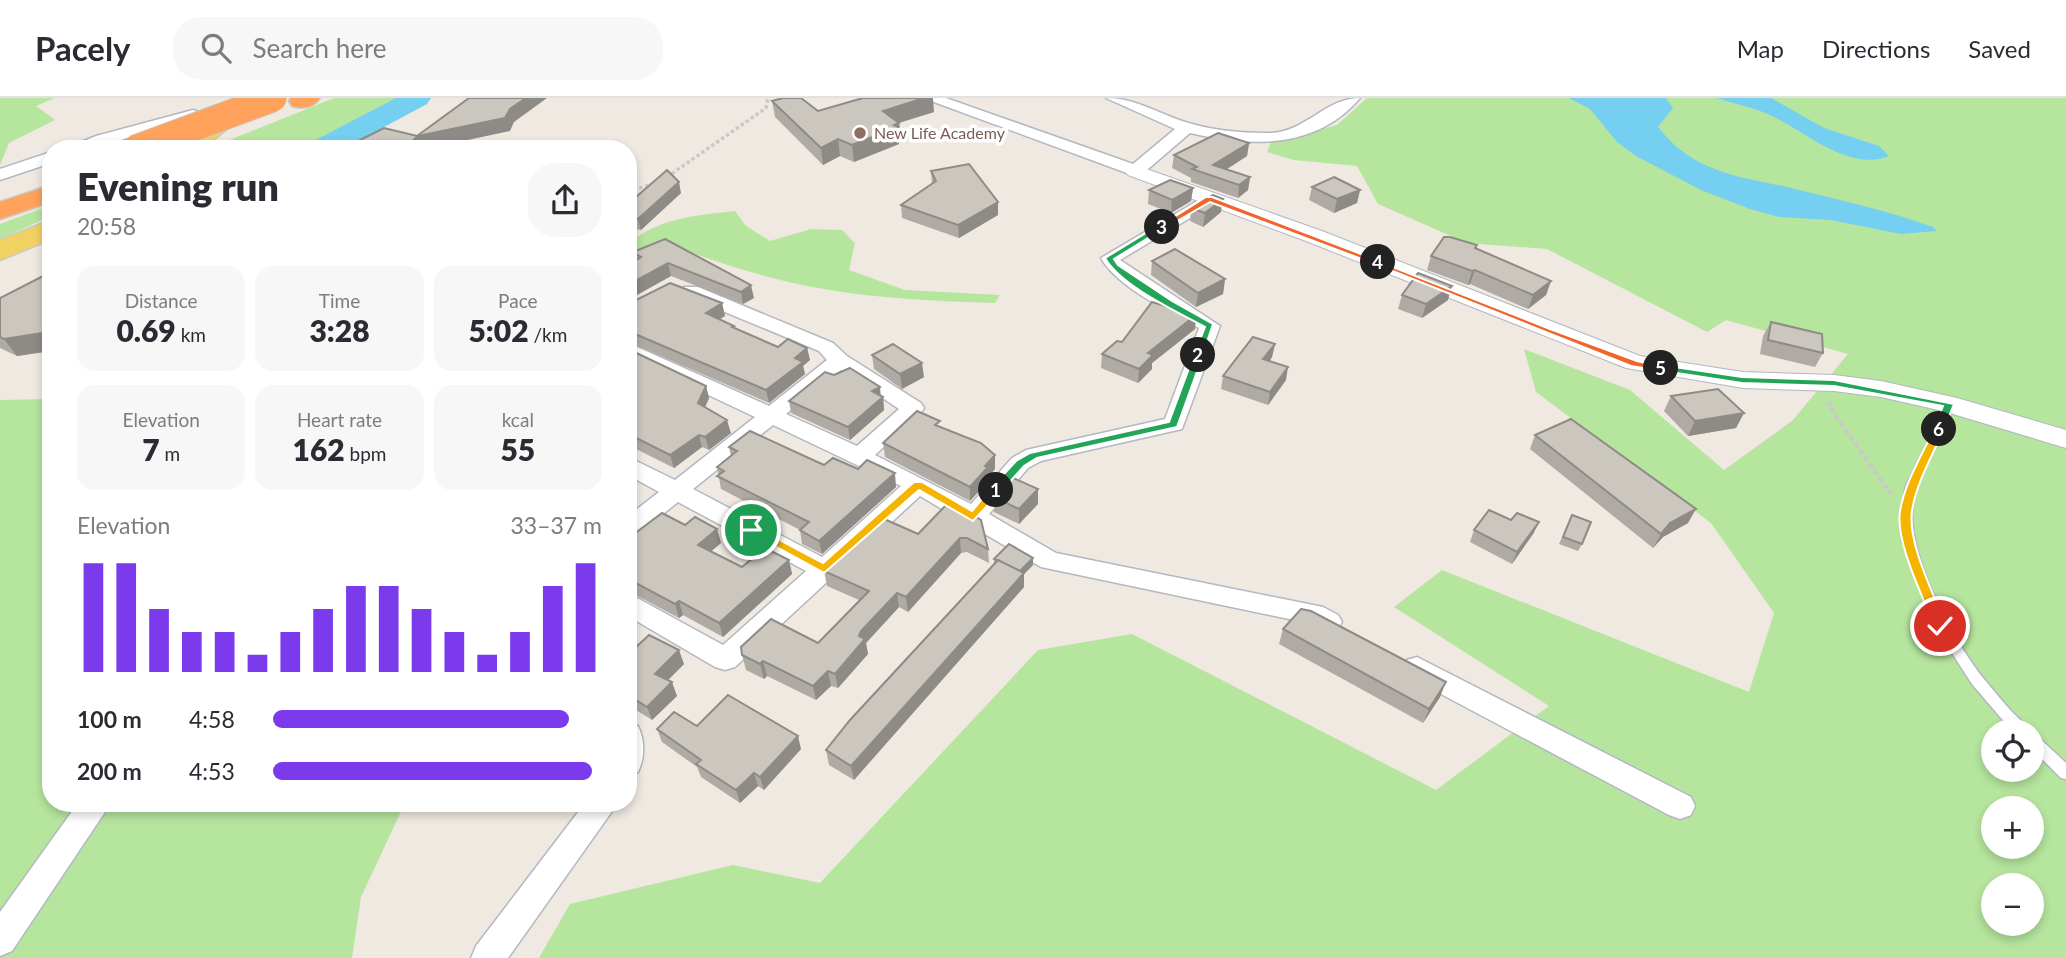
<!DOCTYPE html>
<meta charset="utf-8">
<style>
body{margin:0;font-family:Lato,sans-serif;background:#f7f7f7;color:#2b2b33;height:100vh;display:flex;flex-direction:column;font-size:26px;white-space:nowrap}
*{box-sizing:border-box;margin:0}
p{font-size:23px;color:#7c7c81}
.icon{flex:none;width:38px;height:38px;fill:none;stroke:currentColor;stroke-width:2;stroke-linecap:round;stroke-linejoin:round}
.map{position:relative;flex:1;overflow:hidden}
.panel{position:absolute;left:42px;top:42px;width:595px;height:672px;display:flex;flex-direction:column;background:#fff;border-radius:28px;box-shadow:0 4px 10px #0003}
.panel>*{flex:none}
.fabs{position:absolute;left:1981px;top:621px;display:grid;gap:14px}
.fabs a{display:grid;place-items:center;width:63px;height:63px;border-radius:50%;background:#fff;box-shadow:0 4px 10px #0003;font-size:35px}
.pin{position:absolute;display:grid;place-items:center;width:60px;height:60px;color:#fff;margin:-30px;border:4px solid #fff;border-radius:50%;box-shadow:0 2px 7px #0007}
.km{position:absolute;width:35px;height:35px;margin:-18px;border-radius:50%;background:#222;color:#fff;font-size:19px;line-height:35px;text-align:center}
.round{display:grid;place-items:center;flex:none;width:74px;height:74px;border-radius:28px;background:#f7f7f7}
.head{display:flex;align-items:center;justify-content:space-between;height:119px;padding:0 35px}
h1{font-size:38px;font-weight:800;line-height:52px}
.stats{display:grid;grid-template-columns:repeat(3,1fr);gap:10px;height:119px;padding:7px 35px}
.stats div{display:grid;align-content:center;border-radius:18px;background:#f7f7f7;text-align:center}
.stats b{font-size:30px;font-weight:800}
.stats small{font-size:19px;font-weight:400}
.stats p{font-size:19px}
.chart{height:196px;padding:14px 35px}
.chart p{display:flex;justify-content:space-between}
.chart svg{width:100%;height:126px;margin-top:7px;stroke:#7c3aed;stroke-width:6}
ul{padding:0 35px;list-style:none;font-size:23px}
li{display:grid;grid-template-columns:112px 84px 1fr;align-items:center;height:52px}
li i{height:18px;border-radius:9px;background:#7c3aed}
header{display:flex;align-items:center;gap:42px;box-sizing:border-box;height:98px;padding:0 35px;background:#fff;border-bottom:2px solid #e1e1e2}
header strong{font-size:33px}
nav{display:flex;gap:38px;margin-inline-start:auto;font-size:24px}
.search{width:490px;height:63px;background:#f7f7f7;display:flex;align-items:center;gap:18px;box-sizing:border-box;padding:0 24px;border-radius:28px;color:#7c7c81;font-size:26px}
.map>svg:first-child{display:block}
.green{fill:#b6e59e;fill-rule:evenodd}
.water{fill:#75cff0}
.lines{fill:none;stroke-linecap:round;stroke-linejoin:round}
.river{fill:#75cff0;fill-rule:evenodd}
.service-casing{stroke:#b4b7c1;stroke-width:3}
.minor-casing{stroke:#b4b7c1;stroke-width:3}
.tertiary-casing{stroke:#b4b7c1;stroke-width:2}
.primary-casing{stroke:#c9c9c9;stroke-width:3}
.motorway-casing{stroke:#c9c9c9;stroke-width:3}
.path-far1{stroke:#c9c9c9;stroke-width:3.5;stroke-dasharray:3.5 2.5;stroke-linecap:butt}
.path{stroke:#c9c9c9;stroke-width:4.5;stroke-dasharray:5 3.5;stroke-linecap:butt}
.service{fill:#fff;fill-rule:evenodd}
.minor{fill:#fff;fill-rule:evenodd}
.tertiary{fill:#fff;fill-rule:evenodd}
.primary{fill:#f2d163;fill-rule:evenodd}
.motorway{fill:#ffa35c;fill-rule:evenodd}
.motorway-bridge-casing{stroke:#c9c9c9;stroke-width:29;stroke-linecap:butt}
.motorway-bridge{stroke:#ffa35c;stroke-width:27}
.wall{fill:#afaba4}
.shaded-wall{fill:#8e8b86}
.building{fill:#cbc7bf;stroke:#8e8b86;stroke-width:2}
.split-1{fill:#f5b400;stroke:#fff;stroke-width:2}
.split-2{fill:#22a559;stroke:#fff;stroke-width:2}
.split-3{fill:#22a559;stroke:#fff;stroke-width:2}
.split-4{fill:#f0652b;stroke:#fff;stroke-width:2}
.split-5{fill:#f0652b;stroke:#fff;stroke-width:2}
.split-6{fill:#22a559;stroke:#fff;stroke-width:2}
.split-7{fill:#f5b400;stroke:#fff;stroke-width:2}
.education-dot{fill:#8d6e63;stroke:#fff;stroke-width:2.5}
.labels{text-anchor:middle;stroke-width:7;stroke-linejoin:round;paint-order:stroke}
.far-education-label{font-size:16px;fill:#785e54;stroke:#fff;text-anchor:start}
</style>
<header>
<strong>Pacely</strong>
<div class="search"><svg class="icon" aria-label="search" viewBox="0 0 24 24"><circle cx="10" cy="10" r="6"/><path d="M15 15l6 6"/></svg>Search here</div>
<nav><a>Map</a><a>Directions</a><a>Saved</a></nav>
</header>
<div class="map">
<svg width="2066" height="860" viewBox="0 0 2066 860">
<rect width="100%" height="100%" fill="#efe9e1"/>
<g class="green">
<path d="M0,0H54L36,8L55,22L9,45L0,67Z"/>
<path d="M334,0H403L386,14L311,51H207Z"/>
<path d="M1367,0H2066V860H539L570,806L733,767L820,785L1038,552L1132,536L1436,692L1549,608L1394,509L1442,472L1749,594L1774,515L1711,425L1536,294L1524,251L1630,292L1724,372L1792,323L1848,256L1726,222L1707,234L1547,151L1467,145L1378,106L1357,68L1294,62L1267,54L1271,44L1337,27ZM1993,634H2032V672H1993ZM1993,710H2032V749H1993ZM1993,788H2032V826H1993Z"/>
<path d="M51,107V118L0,141V126Z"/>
<path d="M735,113L746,128L770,143L811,131L842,132L855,145L849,172L905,192L1000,197L995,205C938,203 881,201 824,191C773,183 723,166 675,149L628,168V145C664,119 692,118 735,113Z"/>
<path d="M51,301V705H405L361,799L352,860H0V302Z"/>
</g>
<g class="water">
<path d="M1569,0H1666L1673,10L1658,29C1693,74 1736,78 1787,89C1836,101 1886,112 1933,129L1937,133L1901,136L1831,122L1779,119L1750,111L1701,92L1636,58L1617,44L1590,11Z"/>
<path d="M1717,0H1771L1824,30L1879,48L1889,58C1850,74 1807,35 1774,19C1756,10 1735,6 1717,0Z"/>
</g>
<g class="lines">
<path class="river" d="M396,0H431L427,6L343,51H305L310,45Z"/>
<g class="service-casing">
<g id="service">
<path d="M1948,303L1953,306C1945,339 1922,367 1914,400C1902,451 1953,542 1984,581C1993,592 2002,603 2012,614C2018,620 2025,626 2030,634H2013L1972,586L1948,549L1926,505L1902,442L1900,416L1906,388L1933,334L1943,306Z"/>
<path d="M2032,636L2037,638L2066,665V681L2061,680L2032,651Z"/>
</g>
</g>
<g class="minor-casing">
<g id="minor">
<path d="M923,0H946L1133,66L1175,31L1106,0C1134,0 1156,14 1182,23C1209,32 1239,35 1267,35C1305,36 1324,0 1360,0C1316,52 1249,49 1190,35L1141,77L1135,78Z"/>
<path d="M193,12L199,14V20L88,51H64L96,38Z"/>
<path d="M51,54V65L0,82V71Z"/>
<path d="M1209,96L1218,101L1215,105L1120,162L1220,228L1182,331L1041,363L1028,370L989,416L1056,455L1323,509L1338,517L1342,524L1338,531L1329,534L1308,525L1041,469L920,398L735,569L725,572L715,569L628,518V495L723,547L806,473L678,404L637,437L628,440V418L659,394L628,377V359L675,382L755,319L628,259V245L769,308L827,262L819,253L684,197L681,193L684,189H698L833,245L847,258L921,305L924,310L921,315L875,357L971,406L1012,360L1026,352L1165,321L1199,230C1170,214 1117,189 1101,160ZM841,272L899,311L857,348L786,316ZM773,327L901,388L822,459L693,391Z"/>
<path d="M1417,559L1691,699L1695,708L1691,717L1680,721L1669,717L1407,578L1403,570L1407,562Z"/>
<path d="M628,625L638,628C645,642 645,660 638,674L628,677Z"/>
<path d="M78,705H111L12,853L0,858V814Z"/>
<path d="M585,705H618L508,860H471L476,848Z"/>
</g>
</g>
<g class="tertiary-casing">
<path id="tertiary" d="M1135,67L1322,133L1640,258L1743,274L1834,277L1881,283L1957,300L2066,332V350L1943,313L1881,299L1834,293L1743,290L1626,270L1306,143L1128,77L1125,73L1128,69Z"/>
</g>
<g class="primary-casing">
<g id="primary">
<path d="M236,4L245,6L248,11L245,16L202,51H173L227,6Z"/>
<path d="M51,122V141L0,162V142Z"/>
</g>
</g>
<g class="motorway-casing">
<g id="motorway">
<path d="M291,0H320C313,10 303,11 292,8L289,3Z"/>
<path d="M51,87V104L0,121V104Z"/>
</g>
</g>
<g class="path-far1">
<path d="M667,79L766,10L768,0"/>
<path d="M628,94L652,86"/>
</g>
<path class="path" d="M1832,305L1828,307L1891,396"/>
<use href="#service" class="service"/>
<use href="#minor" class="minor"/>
<use href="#tertiary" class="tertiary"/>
<use href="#primary" class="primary"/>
<use href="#motorway" class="motorway"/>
<g class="motorway-bridge-casing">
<path id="motorway-bridge" d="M135,51L273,0"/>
</g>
<use href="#motorway-bridge" class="motorway-bridge"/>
</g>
<g class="wall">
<path d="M772,3L818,13L934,14L899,25L901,42H899V46L854,64L840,58L823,67L775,19Z"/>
<path d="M1249,45L1247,58L1226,71L1250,79L1248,92L1238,100L1191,84V80L1172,70L1174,57Z"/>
<path d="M931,73L998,104V117L959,140L902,120L901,107L932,86Z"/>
<path d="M1312,89L1360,92L1357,105L1334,115L1309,102Z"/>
<path d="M1193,90L1191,103L1171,115L1148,106L1149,92Z"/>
<path d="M681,95L641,132L628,130V106Z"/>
<path d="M1191,110L1221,114L1203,129L1190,123Z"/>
<path d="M665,141L754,200L743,206L671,178L628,202V167L636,162L633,154Z"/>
<path d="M1476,150L1551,183L1546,197L1528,211L1470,186L1468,187L1427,172L1431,158Z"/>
<path d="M1152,163L1225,181L1223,196L1196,209L1151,177Z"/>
<path d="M51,174V253L17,258L0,250V200Z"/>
<path d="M1402,197L1448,202L1422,220L1398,211Z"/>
<path d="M722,205L725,218L719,221L734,228L735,230L778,249L807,250L810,262L803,268L805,276L769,305L628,244V206Z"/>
<path d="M1196,217L1195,231L1152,265V271L1138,285L1101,270L1102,256L1122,244Z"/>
<path d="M1771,224L1823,255L1815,269L1760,256L1763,238Z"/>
<path d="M1275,246L1272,259L1270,263L1286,282L1268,307L1221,291L1223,278Z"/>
<path d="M628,251L706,288L709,300L705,310L731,335L709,352L702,349L674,370L628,347Z"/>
<path d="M872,257L924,279L902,291L874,271Z"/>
<path d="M881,298L883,299L884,312L850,342L791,315L789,303Z"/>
<path d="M1671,298L1744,315L1736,330L1688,338L1664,313Z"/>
<path d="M941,329L995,371L988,379V383L970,403L885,359L883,345Z"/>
<path d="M1535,337L1688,425L1663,439L1653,450L1530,351Z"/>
<path d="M729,349L824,367L896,389L822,456L802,446L800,432L721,391L717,369L731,358Z"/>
<path d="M994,399L1038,406L1019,426L994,414Z"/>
<path d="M949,404L988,451L989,465L967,454L961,455L908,514L899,509L866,545L868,556L838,590L831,588L816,602L767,578L764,581L746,572L742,557L818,545L859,502L827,488L824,473L918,436Z"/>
<path d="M1572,417L1582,446L1578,453L1559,446Z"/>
<path d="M1511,422L1539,424L1533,436L1512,466L1470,444L1474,432Z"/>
<path d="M685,427L717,431L721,445L711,453L742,469L789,462L792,476L723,539L683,517L679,520L628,493V432L634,436Z"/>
<path d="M994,461L1033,467L1024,476V489L854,682L829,667L826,652L994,466Z"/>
<path d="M1283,531L1440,599L1423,625L1279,546Z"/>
<path d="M628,546L635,550L684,566L668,582L677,598L652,622L628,607Z"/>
<path d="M697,628L801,651L764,692L758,688L740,705L701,679L697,669L662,644L657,631Z"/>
</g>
<g class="shaded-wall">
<path d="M526,0H547L514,24L510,33L425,51H403L418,38L510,11Z"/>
<path d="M924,0H933L934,14L885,29L883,13Z"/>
<path d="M899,25L901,42H899V46L854,64L852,47Z"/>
<path d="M838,41L840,58L823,67L821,50Z"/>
<path d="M1249,45L1247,58L1215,79L1213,67Z"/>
<path d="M1250,79L1248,92L1238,100L1239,87Z"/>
<path d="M679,84L681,95L641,132L638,121Z"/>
<path d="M1193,90L1191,103L1171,115L1172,102Z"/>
<path d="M1360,92L1357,105L1334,115L1337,101Z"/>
<path d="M1223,101L1221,114L1203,129L1205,115Z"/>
<path d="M998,104V117L959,140L958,127Z"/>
<path d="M668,165L671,178L628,202V187Z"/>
<path d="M1475,172L1470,186L1468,187L1472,173Z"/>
<path d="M1225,181L1223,196L1196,209L1198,195Z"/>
<path d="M1551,183L1546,197L1528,211L1533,197Z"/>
<path d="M751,187L754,200L743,206L741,194Z"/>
<path d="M1452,188L1448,202L1422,220L1426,206Z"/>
<path d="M722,205L725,218L709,228L706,215Z"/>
<path d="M1196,217L1195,231L1152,265V271L1138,285L1139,271L1148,255Z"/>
<path d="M42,235L51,247V253L17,258L4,241Z"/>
<path d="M1275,246L1272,259L1261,274L1263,261Z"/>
<path d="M807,250L810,262L803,268L805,276L769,305L766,292L795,260Z"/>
<path d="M922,265L924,279L902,291L900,276Z"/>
<path d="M1288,269L1286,282L1268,307L1270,294Z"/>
<path d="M706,288L709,300L701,318L698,305Z"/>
<path d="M880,289L881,300L883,299L884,312L850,342L848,329L872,293Z"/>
<path d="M1744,315L1736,330L1688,338L1695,323Z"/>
<path d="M727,322L731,335L709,352L705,339Z"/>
<path d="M699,337L702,349L674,370L670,357Z"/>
<path d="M995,357V371L988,379V383L970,403V389Z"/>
<path d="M895,375L896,389L822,456L819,443Z"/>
<path d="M631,382L636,396L628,402V384Z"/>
<path d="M1038,391V406L1019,426V411Z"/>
<path d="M1696,411L1688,425L1663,439L1653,450L1661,436L1670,425Z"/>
<path d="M1539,424L1533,436L1512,466L1517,454Z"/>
<path d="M717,431L721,445L702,461L698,447Z"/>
<path d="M960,440L961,455L908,514L906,499Z"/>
<path d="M1033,460V467L1024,476V489L854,682L851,668L1019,474Z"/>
<path d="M789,462L792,476L723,539L719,525Z"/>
<path d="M897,495L899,509L866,545L868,556L838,590L835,576L861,533Z"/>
<path d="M679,503L683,517L679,520L675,506Z"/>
<path d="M679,552L684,566L660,590L655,576Z"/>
<path d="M763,563L767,578L764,581L760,566Z"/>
<path d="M828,573L831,588L816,602L813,588Z"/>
<path d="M672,584L677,598L652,622L647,609Z"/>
<path d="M1446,584L1440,599L1423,625L1429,611Z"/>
<path d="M798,638L801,651L764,692L760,679Z"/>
<path d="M754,675L758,688L740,705L736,692Z"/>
</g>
<g class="building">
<path d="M469,0H526L510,11L505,20L418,38L403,51H342L384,30L417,38Z"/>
<path d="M783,0H801L818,13L863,0H924L883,13L899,25L894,27L898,29L852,47L838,41L821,50L772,3Z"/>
<path d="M1218,35L1249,45L1213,67L1250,79L1239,87L1192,71L1197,69L1174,57Z"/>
<path d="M969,66L998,104L958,127L901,107L936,83L931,73Z"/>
<path d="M667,72L679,84L638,121L628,119V106Z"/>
<path d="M1334,79L1360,92L1337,101L1312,89Z"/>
<path d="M1170,82L1193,90L1172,102L1149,92Z"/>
<path d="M1213,97L1223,101L1205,115L1191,110Z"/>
<path d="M1444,139H1450L1477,147L1475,150L1551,183L1533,197L1475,172L1472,173L1431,158Z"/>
<path d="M665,141L751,187L741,194L668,165L628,187V167L641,159L633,154Z"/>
<path d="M1175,151L1225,181L1198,195L1152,163Z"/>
<path d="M51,174V240L42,235L4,241L0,239V200Z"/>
<path d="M1418,175L1452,188L1426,206L1402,197Z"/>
<path d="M670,185L722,205L706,215L734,228L732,229L778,249L788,241L807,250L795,260L803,264L766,292L628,233V206Z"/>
<path d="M1152,204L1196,217L1148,255L1153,257L1139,271L1102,256L1117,243L1122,244Z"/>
<path d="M1771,224L1822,236L1823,255L1768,242Z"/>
<path d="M1253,239L1275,246L1263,261L1288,269L1270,294L1223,278Z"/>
<path d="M893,246L922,265L900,276L872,257Z"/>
<path d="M628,251L706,288L698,305L727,322L705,339L699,337L670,357L628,336Z"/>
<path d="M850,270L880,289L872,293L883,299L848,329L789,303L825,274L834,277Z"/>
<path d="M1718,291L1744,315L1695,323L1671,298Z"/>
<path d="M917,313L940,323L935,327L981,345L995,357L985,368L988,369L970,389L883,345Z"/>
<path d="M1571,321L1696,411L1670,425L1661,436L1535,337Z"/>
<path d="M750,333L824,367L833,360L858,371L867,362L895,375L819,443L800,432L809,424L717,378L724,373L717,369L737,353L729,349Z"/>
<path d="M1011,379L1038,391L1019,411L994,399Z"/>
<path d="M949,404L981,422L988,451L967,440H960L906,499L897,495L861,533L859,538L865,541L835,576L828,573L813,588L763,563L760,566L742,557L741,549L771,521L818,545L869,493L824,473L882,420L918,436Z"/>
<path d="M1489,412L1511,422L1517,415L1539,424L1517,454L1474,432Z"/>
<path d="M662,415L685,427L695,419L717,431L698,447L742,469L765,450L789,462L719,525L679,503L675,506L628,481V471L635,466L628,463V432L634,436Z"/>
<path d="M1572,417L1591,424L1582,446L1563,439Z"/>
<path d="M1009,446L1033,460L1020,473L994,461Z"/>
<path d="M998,462L1024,475L851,668L826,652L850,622Z"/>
<path d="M1301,511L1311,513L1446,584L1429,611L1283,531Z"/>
<path d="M649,537L679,552L655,576L672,584L647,609L628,597V546L635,550Z"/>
<path d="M728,597L798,638L760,679L754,675L736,692L696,666L701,662L657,631L674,614L697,628Z"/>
</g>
<path class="split-1" d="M914,384H922L972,413L992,389L1002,392L973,423L919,392L824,475L745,432L755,429L823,465Z"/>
<path class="split-2" d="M1198,254L1203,257L1177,329L1037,360L1024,368L1000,395H992V389L1016,363L1030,355L1169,324L1194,257Z"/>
<path class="split-3" d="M1159,127L1166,129L1114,161L1118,167L1172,203L1213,226L1202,259L1194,257L1205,229C1176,213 1121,188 1105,160Z"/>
<path class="split-4" d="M1206,99H1212L1382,164L1375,166L1210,104L1165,130L1158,129Z"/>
<path class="split-5" d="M1375,162L1550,231L1637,263L1666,270L1661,273L1631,268L1375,166Z"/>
<path class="split-6" d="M1661,267L1742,279L1834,282L1954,306L1944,331L1939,335L1934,331L1943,308L1834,288L1742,285L1657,272Z"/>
<path class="split-7" d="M1939,328L1944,331C1933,357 1916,385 1912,413C1907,445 1935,498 1946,528L1940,533L1934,528C1923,498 1895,444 1900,413C1905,384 1922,357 1934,331Z"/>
<circle class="education-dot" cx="860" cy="35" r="7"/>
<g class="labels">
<g class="far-education-label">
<text x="874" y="41">New Life Academy</text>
</g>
</g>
</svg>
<div class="fabs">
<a><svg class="icon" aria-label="locate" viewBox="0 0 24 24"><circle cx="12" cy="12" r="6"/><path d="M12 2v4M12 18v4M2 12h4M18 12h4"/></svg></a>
<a>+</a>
<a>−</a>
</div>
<div class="pin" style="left:751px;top:432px;background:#1e9e55"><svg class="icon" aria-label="arrive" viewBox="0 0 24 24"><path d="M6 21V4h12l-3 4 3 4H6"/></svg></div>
<div class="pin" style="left:1940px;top:528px;background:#d93025"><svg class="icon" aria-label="check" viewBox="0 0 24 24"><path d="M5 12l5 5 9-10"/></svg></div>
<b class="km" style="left:996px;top:392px">1</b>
<b class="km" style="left:1198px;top:257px">2</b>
<b class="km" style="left:1162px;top:129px">3</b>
<b class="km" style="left:1378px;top:164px">4</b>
<b class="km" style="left:1661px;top:270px">5</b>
<b class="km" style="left:1939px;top:331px">6</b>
<section class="panel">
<div class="head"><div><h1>Evening run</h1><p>20:58</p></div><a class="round"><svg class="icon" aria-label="share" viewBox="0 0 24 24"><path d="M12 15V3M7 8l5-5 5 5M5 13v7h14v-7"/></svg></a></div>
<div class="stats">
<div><p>Distance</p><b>0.69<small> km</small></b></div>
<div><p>Time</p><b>3:28</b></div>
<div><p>Pace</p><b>5:02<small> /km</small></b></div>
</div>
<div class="stats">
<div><p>Elevation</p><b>7<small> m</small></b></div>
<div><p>Heart rate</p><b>162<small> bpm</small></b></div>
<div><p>kcal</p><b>55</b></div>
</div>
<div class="chart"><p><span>Elevation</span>33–37 m</p>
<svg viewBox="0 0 160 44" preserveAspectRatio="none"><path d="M5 44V6M15 44V6M25 44V22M35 44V30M45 44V30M55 44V38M65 44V30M75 44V22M85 44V14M95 44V14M105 44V22M115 44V30M125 44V38M135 44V30M145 44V14M155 44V6"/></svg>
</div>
<ul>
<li><b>100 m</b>4:58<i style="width:90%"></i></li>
<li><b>200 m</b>4:53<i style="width:97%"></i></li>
</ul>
</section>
</div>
